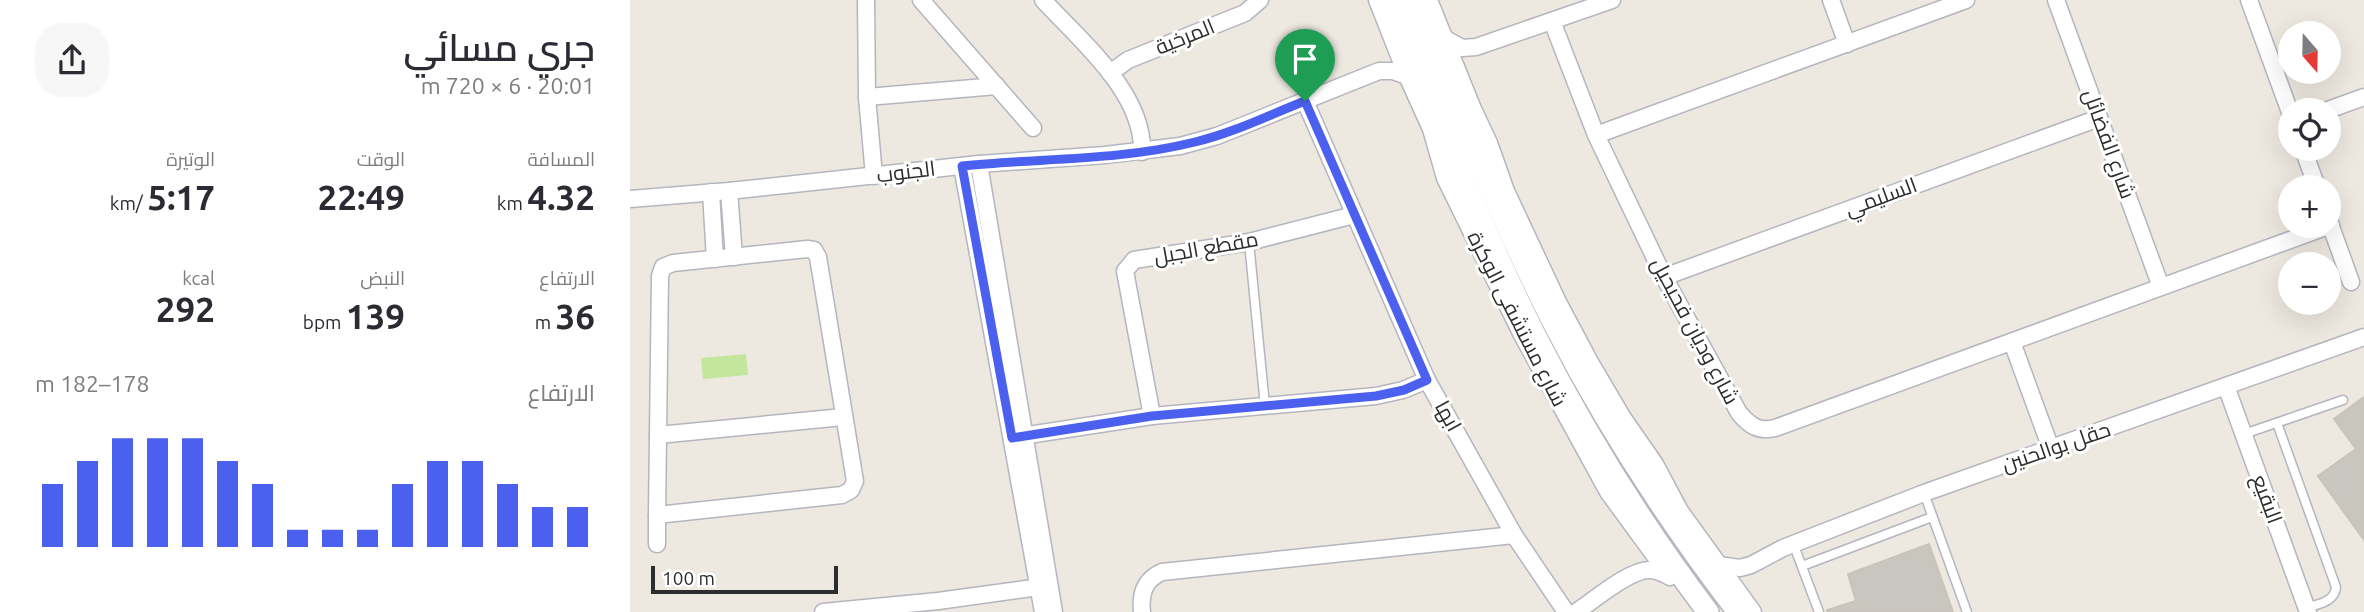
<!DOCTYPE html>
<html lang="ar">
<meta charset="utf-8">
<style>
body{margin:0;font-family:Ubuntu,Cairo,sans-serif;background:#f7f7f7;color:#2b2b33;direction:rtl;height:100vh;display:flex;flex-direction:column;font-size:26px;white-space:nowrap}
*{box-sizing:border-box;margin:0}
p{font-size:23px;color:#7c7c81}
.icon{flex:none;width:38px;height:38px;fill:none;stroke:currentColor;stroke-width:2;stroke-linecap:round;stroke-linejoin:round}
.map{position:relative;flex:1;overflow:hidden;direction:ltr}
.drawer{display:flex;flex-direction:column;background:#fff;width:630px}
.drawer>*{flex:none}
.needle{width:46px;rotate:160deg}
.fabs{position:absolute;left:1648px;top:21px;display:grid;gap:14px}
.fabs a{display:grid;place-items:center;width:63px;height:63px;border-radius:50%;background:#fff;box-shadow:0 7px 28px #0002;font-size:35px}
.scale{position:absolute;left:21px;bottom:18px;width:187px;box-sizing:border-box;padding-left:7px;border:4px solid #2d2d2d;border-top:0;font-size:19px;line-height:24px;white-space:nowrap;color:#2d2d2d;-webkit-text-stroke:5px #fff;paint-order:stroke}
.pin{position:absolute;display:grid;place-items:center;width:60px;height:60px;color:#fff;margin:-72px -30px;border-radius:50% 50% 50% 0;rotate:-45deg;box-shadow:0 0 7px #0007}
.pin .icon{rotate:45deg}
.round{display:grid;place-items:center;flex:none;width:74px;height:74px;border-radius:28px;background:#f7f7f7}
.summary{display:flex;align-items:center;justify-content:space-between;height:119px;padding:0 35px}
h1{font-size:38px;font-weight:600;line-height:52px}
.metrics{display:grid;grid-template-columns:repeat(3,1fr);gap:10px;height:119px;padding:7px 35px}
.metrics div{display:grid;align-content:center}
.metrics b{font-size:35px;font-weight:600}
.metrics small{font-size:19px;font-weight:400}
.metrics p{font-size:19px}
.chart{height:196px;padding:14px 35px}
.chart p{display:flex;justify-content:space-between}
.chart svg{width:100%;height:126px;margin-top:7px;stroke:#4c60ef;stroke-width:6}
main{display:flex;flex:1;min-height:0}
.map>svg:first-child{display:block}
.pitch{fill:#c3e69d}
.building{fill:#c9c5bf;stroke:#c9c4ba;stroke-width:2}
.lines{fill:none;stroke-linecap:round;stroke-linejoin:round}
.lane-casing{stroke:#b4b5bf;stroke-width:11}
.street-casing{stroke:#b4b5bf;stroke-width:19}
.secondary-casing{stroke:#b4b5bf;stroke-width:24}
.lane{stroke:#fff;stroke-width:8}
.street{stroke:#fff;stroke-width:16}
.secondary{stroke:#fff;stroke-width:21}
.route-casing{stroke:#fff;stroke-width:14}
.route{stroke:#4c60ef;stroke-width:9}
.labels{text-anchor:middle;stroke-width:6;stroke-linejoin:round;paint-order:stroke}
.street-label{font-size:21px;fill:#2d2d2d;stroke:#fff}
</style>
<main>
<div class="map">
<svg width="1734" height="612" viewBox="0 0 1734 612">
<rect width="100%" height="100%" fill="#ede9e0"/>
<path class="pitch" d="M116,354L118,375L73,379L71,358Z"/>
<g class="building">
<path d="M1734,397V540L1688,476L1726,449L1704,419Z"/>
<path d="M1299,544L1323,612H1198L1197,610L1226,601L1218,574Z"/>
</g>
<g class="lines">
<g class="lane-casing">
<g id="lane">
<path d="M619,242L635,406"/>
<path d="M1647,423L1706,587C1705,602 1688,604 1676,608"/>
<path d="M1614,434L1713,400"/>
<path d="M1294,493L1337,612"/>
<path d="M1163,543L1189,612"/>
<path d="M1172,566L1302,517"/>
</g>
</g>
<g class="street-casing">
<g id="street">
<path d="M236,0L237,97L244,176"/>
<path d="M291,0L403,128"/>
<path d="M413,0C450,40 514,93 512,152"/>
<path d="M747,0L777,76L801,129L815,178L892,335L978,492L1030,563"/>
<path d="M799,0L843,109L859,143L876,191L928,302L960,362L993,418L1025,464L1050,511L1123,612"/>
<path d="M1201,0L1217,44"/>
<path d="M1426,0L1531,287"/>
<path d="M1619,0L1661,115"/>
<path d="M922,21L966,135L1034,277L1109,413C1120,426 1129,432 1145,428L1701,225"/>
<path d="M814,38L832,48L846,47L982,0"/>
<path d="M480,73L498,60L615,13L630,0"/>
<path d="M237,97L367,86"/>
<path d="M675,101L797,380L884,535L936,612"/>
<path d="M1698,110L1734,97"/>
<path d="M966,135L1336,0"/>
<path d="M1673,149L1687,187"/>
<path d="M349,164L424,612"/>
<path d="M332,166L413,612"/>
<path d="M99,191L104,257"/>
<path d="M81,192L85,259"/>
<path d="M0,199L99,191L349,164L475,155L550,146L587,136L749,71H763L777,76"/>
<path d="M1699,221L1721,282"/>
<path d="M177,249L184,250L188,257L225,481L221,490L212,495L27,515L30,276L33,267L43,263Z"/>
<path d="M1034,277L1469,118"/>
<path d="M1382,342L1421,449"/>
<path d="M1596,386L1678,612"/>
<path d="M522,416L495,271L504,260L619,242L724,215"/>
<path d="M28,435L213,417"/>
<path d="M385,437L522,416L746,396L773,390L797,380"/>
<path d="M27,515V544"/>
<path d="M1088,565L1110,568L1121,565L1153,548L1294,493L1734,337"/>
<path d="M193,612L308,601L417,586"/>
<path d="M512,612C510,594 514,580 532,572L884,535"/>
<path d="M946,612C963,601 999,570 1019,570C1027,570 1033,573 1040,577"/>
</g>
</g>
<g class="secondary-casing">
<g id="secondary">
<path d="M763,0C808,113 851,228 906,337C955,433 1013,526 1078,612"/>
<path d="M784,0C828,110 871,221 925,326C977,427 1039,522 1108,612"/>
</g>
</g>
<use href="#lane" class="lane"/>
<use href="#street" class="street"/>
<use href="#secondary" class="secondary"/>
</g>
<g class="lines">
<g class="route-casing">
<path id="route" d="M675,101L797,380L774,390L746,396L522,416L382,438L332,166C409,158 489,161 565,142C603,133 639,115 675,101Z"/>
</g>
<use href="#route" class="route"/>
</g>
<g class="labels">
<g class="street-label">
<text transform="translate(555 37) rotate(-22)" y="7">المرخية</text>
<text transform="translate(1479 144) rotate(70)" y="7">شارع الفضائل</text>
<text transform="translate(276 172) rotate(-7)" y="7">الجنوب</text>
<text transform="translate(1251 197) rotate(-20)" y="7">السليمي</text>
<text transform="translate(576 248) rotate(-10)" y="7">مقطع الجبل</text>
<text transform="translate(887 319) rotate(63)" y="7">شارع مستشفى الوكرة</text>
<text transform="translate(1065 331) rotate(62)" y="7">شارع وديان فحيحيل</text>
<text transform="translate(818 416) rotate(61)" y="7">ابها</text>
<text transform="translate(1426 447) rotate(-19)" y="7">حقل بوالحنين</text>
<text transform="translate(1637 499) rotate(70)" y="7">البقيع</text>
</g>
</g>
</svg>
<div class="fabs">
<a><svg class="needle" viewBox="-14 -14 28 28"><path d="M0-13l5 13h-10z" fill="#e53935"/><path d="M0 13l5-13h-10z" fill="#7c7c81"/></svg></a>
<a><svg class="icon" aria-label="locate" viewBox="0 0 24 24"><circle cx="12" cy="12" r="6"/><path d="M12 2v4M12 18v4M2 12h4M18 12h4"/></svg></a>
<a>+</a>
<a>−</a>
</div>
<div class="scale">100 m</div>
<div class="pin" style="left:675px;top:101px;background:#1e9e55"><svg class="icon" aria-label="arrive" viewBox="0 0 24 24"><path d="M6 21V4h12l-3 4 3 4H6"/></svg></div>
</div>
<section class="drawer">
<div class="summary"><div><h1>جري مسائي</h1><p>20:01 · 6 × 720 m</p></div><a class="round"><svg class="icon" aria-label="share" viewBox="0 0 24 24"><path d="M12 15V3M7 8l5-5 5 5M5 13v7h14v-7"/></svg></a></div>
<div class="metrics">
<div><p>المسافة</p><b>4.32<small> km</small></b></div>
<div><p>الوقت</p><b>22:49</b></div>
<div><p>الوتيرة</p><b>5:17<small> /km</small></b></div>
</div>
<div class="metrics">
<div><p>الارتفاع</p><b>36<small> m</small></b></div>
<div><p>النبض</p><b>139<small> bpm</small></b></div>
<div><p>kcal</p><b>292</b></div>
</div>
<div class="chart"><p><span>الارتفاع</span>178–182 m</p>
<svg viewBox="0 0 160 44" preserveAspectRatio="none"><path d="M5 44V22M15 44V14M25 44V6M35 44V6M45 44V6M55 44V14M65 44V22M75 44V38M85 44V38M95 44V38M105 44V22M115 44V14M125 44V14M135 44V22M145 44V30M155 44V30"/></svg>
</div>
</section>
</main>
